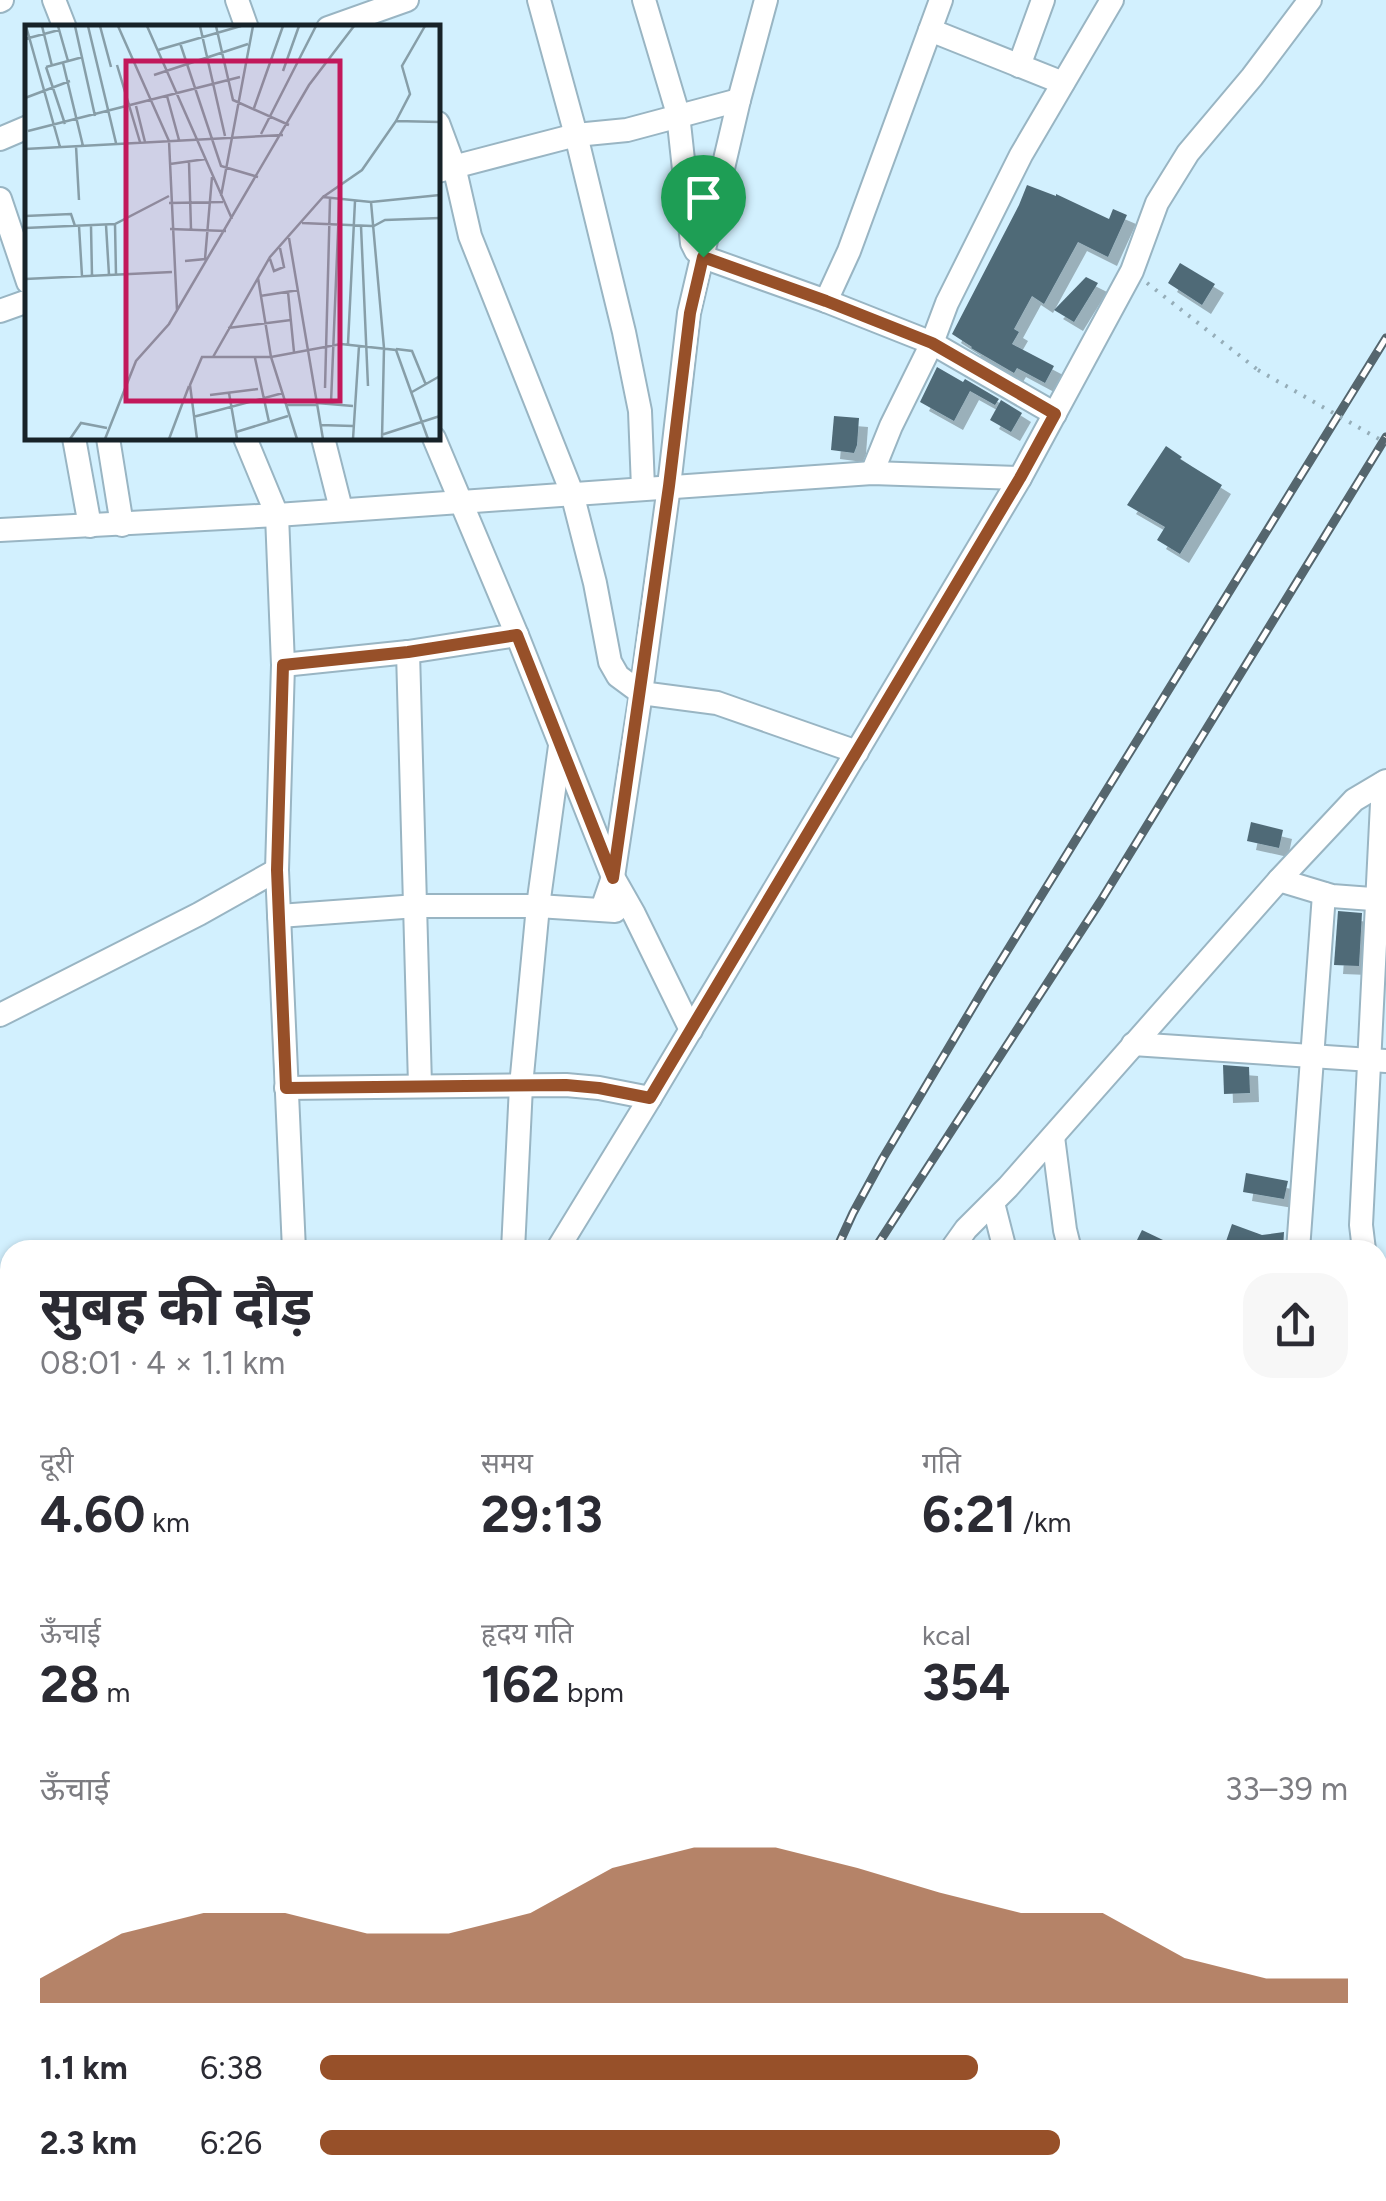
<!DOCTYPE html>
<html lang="hi">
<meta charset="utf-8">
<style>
body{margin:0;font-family:Figtree,"Noto Sans Devanagari",sans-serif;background:#f7f7f7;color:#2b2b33;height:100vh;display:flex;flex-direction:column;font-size:38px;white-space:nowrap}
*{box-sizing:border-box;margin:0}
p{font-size:32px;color:#7c7c81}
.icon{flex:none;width:55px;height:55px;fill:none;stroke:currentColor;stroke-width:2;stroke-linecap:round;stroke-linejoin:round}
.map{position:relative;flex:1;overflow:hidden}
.side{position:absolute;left:0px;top:1240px;width:1388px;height:962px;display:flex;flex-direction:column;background:#fff;border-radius:30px 30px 0 0;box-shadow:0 2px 8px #0004}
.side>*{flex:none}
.pin{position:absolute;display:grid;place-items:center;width:85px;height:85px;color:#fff;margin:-102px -42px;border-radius:50% 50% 50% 0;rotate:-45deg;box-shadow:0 0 10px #0007}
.pin .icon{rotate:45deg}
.round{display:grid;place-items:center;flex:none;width:105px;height:105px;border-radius:30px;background:#f7f7f7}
.headline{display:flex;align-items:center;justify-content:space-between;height:170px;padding:0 40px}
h1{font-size:55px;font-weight:700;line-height:75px}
.stats{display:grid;grid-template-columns:repeat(3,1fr);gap:15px;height:170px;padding:10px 40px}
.stats div{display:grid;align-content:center}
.stats b{font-size:50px;font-weight:700}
.stats small{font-size:28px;font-weight:400}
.stats p{font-size:28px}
.chart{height:280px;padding:20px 40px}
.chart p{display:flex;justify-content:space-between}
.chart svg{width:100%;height:180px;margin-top:10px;fill:#975029;opacity:.7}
ul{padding:0 40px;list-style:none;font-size:32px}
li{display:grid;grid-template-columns:160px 120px 1fr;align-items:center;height:75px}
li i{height:25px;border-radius:12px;background:#975029}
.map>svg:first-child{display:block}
.building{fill:#506a77;filter:url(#shadow)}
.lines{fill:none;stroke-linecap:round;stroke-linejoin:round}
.minor-casing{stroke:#99b5c3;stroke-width:26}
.path{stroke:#95adb8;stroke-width:4;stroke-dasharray:2.5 8;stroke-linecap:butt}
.minor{stroke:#fff;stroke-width:22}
.rail-casing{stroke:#55666e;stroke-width:9}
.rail{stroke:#fff;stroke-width:5;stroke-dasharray:15;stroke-linecap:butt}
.path-bridge{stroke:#95adb8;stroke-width:4;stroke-dasharray:2.5 8;stroke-linecap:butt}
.route-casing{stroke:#fff;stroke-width:20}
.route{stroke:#975029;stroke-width:12}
.inset-road{fill:none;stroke:#879ea8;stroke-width:2.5}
.view{fill:#c2185b;fill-opacity:0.15;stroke:#c2185b;stroke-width:5}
.inset-edge{fill:none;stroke:#172228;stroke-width:5}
</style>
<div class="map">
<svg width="1386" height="2201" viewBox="0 0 1386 2201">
<defs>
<filter id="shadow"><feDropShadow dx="9" dy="9" stdDeviation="0" flood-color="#0004"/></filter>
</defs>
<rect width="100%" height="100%" fill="#d2f0fe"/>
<g class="building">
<path d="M1027,185L1056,196V194L1109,219L1113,209L1127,215L1108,257L1078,242L1044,304L1032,296L1014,329L1019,332L1012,344L1054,366L1045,383L1017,368L1014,373L971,348L972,347L952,334L1019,205Z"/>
<path d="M1180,263L1215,284L1202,305L1168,283Z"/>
<path d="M1086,277L1098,283L1074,322L1054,310Z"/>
<path d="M937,367L963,382L965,379L999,399L995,405L970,391L954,421L920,402Z"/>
<path d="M1001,400L1022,413L1011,432L990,420Z"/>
<path d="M834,416L859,418L857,445L854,453L831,450Z"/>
<path d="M1166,446L1182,457L1180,459L1222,485L1180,554L1157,540L1165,527L1127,505Z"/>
<path d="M1251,822L1283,830L1279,848L1247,841Z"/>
<path d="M1338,911L1362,913L1359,966L1334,965Z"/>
<path d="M1223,1065L1249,1067L1250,1093L1224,1094Z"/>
<path d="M1246,1173L1288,1181L1284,1199L1243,1192Z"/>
<path d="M1232,1224L1262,1235L1284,1232L1283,1250H1223Z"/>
<path d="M1142,1230L1184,1250H1132Z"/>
</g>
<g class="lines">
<g class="minor-casing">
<g id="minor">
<path d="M54,0L65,28"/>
<path d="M237,0L247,28"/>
<path d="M539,0L576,135L624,332L640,411L643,488"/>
<path d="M644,0L678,114L692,243L696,251L703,257L826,301L932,343L1055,414"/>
<path d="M0,1L2,0"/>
<path d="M328,28L407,0"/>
<path d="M930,30L1063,83"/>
<path d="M1019,66L1043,0"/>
<path d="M438,123L454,166L470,236L572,493L595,583L610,662L618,676L641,693L717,703L857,752"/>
<path d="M0,139L28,127"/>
<path d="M438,171L576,135L627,130L739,100"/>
<path d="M0,199L28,282"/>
<path d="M826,301L849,251L941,0"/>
<path d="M0,311L28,301"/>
<path d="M74,438L90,526"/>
<path d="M108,438L122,525"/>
<path d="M245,438L277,515L283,665L277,870L294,1250"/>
<path d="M323,438L341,509"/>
<path d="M434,438L517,635L613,877L634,914L691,1030"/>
<path d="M872,473L891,426L932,343L947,303L1021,155L1112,0"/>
<path d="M0,530L277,515L872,473L1020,478"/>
<path d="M408,652L420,1085"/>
<path d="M283,665L408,652L517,635"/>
<path d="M1279,880L1354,800L1386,781"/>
<path d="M602,909L613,877L641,693L669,486L689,313L739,100L766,0"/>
<path d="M279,916L417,906H538L615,911"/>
<path d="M0,1015L199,914L277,870"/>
<path d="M1133,1044L1386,1061"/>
<path d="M286,1088L566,1085L599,1088L650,1098"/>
<path d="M1053,1137L1065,1230L1070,1250"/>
<path d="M993,1203L1005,1250"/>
<path d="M513,1250L521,1086L538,906L560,746"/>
<path d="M557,1250L650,1098L1020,478L1132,271L1157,203L1188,153L1252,77L1310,0"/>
<path d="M951,1250L966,1229L1008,1187L1279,880L1332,896L1386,900"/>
<path d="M1298,1250L1324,894"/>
<path d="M1364,1250L1361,1225L1383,783"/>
<path d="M1378,1271L1386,1272"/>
<path d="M0,1378L10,1377"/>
<path d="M1378,1829H1386"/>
<path d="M0,2094L10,2071"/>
<path d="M1378,2125L1386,2127"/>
<path d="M418,2192L419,2201"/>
<path d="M675,2192L676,2201"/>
<path d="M1029,2192L1031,2201"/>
<path d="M1131,2192L1132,2201"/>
<path d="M1237,2192L1238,2201"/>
<path d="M348,2201L351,2192"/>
<path d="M859,2201L886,2192"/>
<path d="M1330,2201L1332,2192"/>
</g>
</g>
<path class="path" d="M1147,283L1258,370"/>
<use href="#minor" class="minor"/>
<g class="rail-casing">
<g id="rail">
<path d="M836,1250L853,1213L883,1158L986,985L1386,338"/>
<path d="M874,1250L1100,902L1386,437"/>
<path d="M212,2201L217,2192"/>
</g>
</g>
<use href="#rail" class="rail"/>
<path class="path-bridge" d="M1258,370L1386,443"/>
</g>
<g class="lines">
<g class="route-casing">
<path id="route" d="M703,257L826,301L932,343L1055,414L1020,478L650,1098L599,1088L566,1085L286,1088L277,870L283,665L408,652L517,635L613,878L669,486L690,313Z"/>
</g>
<use href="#route" class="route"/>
</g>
<g transform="translate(25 25)">
<rect width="415" height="415" fill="#d2f0fe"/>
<path class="inset-road" d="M1,1L35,122M17,1L27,41M33,1L43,36M50,1L70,91M63,1L91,118M75,1L86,42M93,1L144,116L152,285M122,1L207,194M175,1L200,111M191,1L208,75L264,100M0,14L34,5M155,18L196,141L233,152M133,25L216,1M38,38L58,121M92,40L115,117M21,42L40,99M21,42L58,32M258,46L274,1M129,50L223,19M142,71L154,115M0,73L45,56M111,81L120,117M229,83L258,1M371,96L385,69L377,41L400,1M3,106L215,52M236,109L291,1M51,121L54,175M0,124L258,110M164,137L166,204M145,139L181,134M196,171L228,1M298,172L337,145L371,96L415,97M346,177L359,323L357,414M144,178L198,177M0,191L46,189L50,201M277,198L347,201M90,199L91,250M81,200L84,250M54,201L57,251M66,201L67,251M336,201L343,361M347,202L360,195L415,193M0,203L90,199L144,171M145,204L201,206M264,213L298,414M245,234L249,246L259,242L255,223M160,236L180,234L187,152M233,253L246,332L272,414M0,254L147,247M263,267L269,327M235,271L274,265M203,303L266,295M323,319L330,176M371,324L387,326L401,360M188,332L245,232L298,172L346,177L415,170M230,333L244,397M300,363L305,174M387,367L415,351M204,368L212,414M185,370L233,364M292,378L328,381M306,378L315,157M261,380H293M168,392L258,368M295,400L328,401M211,407L263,391M356,410L415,391M45,414L56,398L82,403M80,414L111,336L144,299L284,60L329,1M144,414L164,361M172,414L165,360L177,332H246L316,319L371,325L403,414M328,414L334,321"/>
<path class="view" d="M101,36H315V376H101Z"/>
<rect width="415" height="415" class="inset-edge"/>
</g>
</svg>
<div class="pin" style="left:703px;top:257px;background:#1e9e55"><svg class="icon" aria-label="arrive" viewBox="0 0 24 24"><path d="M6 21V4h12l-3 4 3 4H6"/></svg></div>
<section class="side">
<div class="headline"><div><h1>सुबह की दौड़</h1><p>08:01 · 4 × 1.1 km</p></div><a class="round"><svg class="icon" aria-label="share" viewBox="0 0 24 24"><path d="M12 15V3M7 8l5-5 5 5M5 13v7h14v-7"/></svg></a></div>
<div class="stats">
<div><p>दूरी</p><b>4.60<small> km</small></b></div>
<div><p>समय</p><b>29:13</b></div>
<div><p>गति</p><b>6:21<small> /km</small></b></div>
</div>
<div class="stats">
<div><p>ऊँचाई</p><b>28<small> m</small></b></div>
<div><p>हृदय गति</p><b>162<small> bpm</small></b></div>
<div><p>kcal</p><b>354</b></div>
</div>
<div class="chart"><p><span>ऊँचाई</span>33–39 m</p>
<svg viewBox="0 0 160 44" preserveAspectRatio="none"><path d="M0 44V38L10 27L20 22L30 22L40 27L50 27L60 22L70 11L80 6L90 6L100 11L110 17L120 22L130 22L140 33L150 38L160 38V44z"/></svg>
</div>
<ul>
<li><b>1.1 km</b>6:38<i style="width:64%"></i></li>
<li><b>2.3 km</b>6:26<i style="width:72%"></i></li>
</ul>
</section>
</div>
